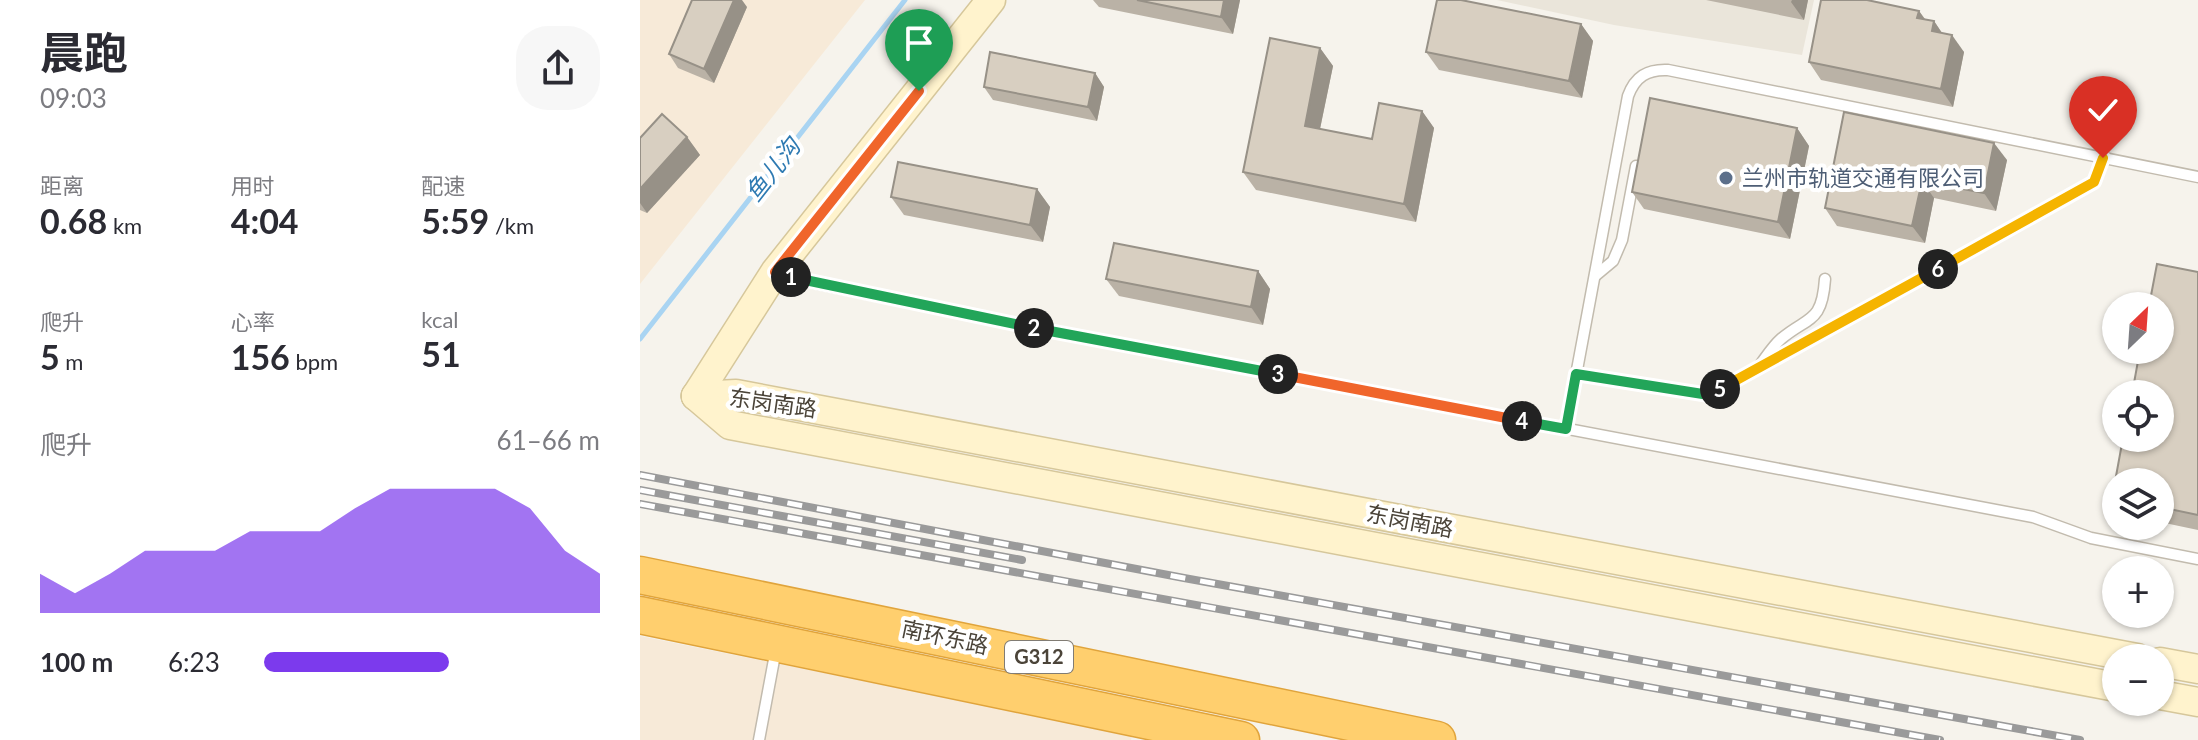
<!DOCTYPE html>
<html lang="zh">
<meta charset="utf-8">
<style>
body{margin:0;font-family:Lato,"Noto Sans SC",sans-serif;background:#f7f7f7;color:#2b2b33;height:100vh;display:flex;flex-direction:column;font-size:30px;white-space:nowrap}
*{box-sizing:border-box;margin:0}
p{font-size:26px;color:#7c7c81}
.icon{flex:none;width:44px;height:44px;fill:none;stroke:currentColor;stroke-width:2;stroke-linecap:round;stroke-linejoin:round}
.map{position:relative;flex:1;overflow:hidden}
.sheet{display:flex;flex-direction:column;background:#fff;width:640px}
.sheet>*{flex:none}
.needle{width:52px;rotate:25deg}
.tools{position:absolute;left:1462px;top:292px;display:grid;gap:16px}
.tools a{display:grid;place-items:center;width:72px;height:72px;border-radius:50%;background:#fff;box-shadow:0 2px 6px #0004;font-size:40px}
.pin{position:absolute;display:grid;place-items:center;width:68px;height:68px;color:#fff;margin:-82px -34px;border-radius:50% 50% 50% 0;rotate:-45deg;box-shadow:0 0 8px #0007}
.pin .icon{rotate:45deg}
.km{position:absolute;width:40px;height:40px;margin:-20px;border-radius:50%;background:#222;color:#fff;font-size:22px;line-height:40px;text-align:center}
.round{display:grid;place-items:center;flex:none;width:84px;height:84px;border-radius:32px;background:#f7f7f7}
.head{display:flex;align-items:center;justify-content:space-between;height:136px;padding:0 40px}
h1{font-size:44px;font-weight:700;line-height:60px}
.figures{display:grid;grid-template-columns:repeat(3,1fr);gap:12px;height:136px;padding:8px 40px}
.figures div{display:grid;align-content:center}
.figures b{font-size:34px;font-weight:700}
.figures small{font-size:22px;font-weight:400}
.figures p{font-size:22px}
.chart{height:224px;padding:16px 40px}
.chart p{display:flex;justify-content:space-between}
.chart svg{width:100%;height:144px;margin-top:8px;fill:#7c3aed;opacity:.7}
ul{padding:0 40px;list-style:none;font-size:26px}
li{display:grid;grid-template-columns:128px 96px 1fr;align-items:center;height:60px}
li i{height:20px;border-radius:10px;background:#7c3aed}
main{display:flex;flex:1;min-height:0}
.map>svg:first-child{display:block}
.residential{fill:#eae5da}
.commercial{fill:#f7ead8}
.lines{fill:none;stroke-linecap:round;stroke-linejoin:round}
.stream{stroke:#a9d4f2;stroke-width:5}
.lane-casing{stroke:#c2bbae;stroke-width:13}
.secondary-casing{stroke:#d6c79b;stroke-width:31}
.highway-casing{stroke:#e0a43c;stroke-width:39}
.lane{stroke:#fff;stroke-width:10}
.secondary{stroke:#fff3cd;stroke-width:28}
.highway{stroke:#ffcf6e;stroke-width:36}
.rail-casing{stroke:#9a9a9a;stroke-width:8}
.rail{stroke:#fff;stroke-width:5;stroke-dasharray:15;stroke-linecap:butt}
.wall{fill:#bab2a6}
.shaded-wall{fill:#979187}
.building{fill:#d8cfc1;stroke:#979187;stroke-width:2}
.split-1-casing{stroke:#fff;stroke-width:16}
.split-2-casing{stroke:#fff;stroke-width:16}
.split-3-casing{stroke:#fff;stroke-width:16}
.split-4-casing{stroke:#fff;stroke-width:16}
.split-5-casing{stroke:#fff;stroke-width:16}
.split-6-casing{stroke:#fff;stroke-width:16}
.split-7-casing{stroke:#fff;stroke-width:16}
.split-1{stroke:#f0652b;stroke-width:10}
.split-2{stroke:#22a559;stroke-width:10}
.split-3{stroke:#22a559;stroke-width:10}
.split-4{stroke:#f0652b;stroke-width:10}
.split-5{stroke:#22a559;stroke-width:10}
.split-6{stroke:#f5b400;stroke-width:10}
.split-7{stroke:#f5b400;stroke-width:10}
.service-dot{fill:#5c6f8a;stroke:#fff;stroke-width:3}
.labels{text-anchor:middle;stroke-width:8;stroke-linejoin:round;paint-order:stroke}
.shield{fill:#fff;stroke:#817c74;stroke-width:2}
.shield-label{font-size:20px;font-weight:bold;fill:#4b4439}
.service-label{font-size:22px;fill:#4e5e75;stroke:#fff;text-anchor:start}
.street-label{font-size:22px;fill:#4b4439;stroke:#fff}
.water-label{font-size:24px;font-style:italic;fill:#2e7ab2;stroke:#fff}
</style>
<main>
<section class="sheet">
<div class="head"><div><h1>晨跑</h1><p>09:03</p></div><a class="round"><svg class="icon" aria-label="share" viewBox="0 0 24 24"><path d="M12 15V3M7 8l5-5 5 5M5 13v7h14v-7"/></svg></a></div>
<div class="figures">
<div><p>距离</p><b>0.68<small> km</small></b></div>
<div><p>用时</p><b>4:04</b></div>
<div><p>配速</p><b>5:59<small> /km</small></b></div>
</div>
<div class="figures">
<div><p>爬升</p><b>5<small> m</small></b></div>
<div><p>心率</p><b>156<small> bpm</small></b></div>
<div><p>kcal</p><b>51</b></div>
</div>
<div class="chart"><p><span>爬升</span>61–66 m</p>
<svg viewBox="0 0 160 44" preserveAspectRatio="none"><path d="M0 44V32L10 38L20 32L30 25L40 25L50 25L60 19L70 19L80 19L90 12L100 6L110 6L120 6L130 6L140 12L150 25L160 32V44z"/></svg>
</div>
<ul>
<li><b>100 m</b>6:23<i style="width:55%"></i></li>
</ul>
</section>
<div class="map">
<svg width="1558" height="740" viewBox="0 0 1558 740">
<rect width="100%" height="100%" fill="#f6f3ec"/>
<path class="residential" d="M857,0H1174L1162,55L974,25Z"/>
<g class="commercial">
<path d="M0,0H225L0,284Z"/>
<path d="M0,636L492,735L491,740H0Z"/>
</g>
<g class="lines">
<path class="stream" d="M0,339L265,0"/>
<g class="lane-casing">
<g id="lane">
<path d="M137,272L159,280L379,325L1393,517L1451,538L1558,559"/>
<path d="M955,276L973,261L982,240L996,166"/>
<path d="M1120,365C1126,357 1133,346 1141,339C1168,316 1182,324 1185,279"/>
<path d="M936,374L1069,395L1454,182L1463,158"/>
<path d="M926,429L988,96C995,77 1007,69 1028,70L1558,177"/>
<path d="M119,740L136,649"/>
</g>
</g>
<g class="secondary-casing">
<g id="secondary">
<path d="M56,396L96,394L1497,658"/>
<path d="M56,396L90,425L1476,687"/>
<path d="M56,396L135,272L351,0"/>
<path d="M1520,662L1558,669"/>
<path d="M1520,695L1558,702"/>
</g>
</g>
<g class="highway-casing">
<g id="highway">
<path d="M0,575L797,740"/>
<path d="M0,615L601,740"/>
</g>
</g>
<use href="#lane" class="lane"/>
<use href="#secondary" class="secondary"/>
<use href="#highway" class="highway"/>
<g class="rail-casing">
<g id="rail">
<path d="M0,475L544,578L1440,740"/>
<path d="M0,490L382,560"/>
<path d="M0,504L1300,740"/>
</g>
</g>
<use href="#rail" class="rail"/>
</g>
<g class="wall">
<path d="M453,0H600L593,34L459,7Z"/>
<path d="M1066,0H1168L1164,20Z"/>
<path d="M107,7L74,83L38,68L29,54Z"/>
<path d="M1279,11L1285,19L1294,21L1302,33L1324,52L1313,107L1181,80L1169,62Z"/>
<path d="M941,24L953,41L942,98L799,70L786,52Z"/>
<path d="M680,48L693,66L680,129L732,139L782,111L794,128L776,222L616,190L603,172Z"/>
<path d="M455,73L464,87L457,121L353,100L344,87Z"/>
<path d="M1204,112L1367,160L1356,211L1294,198L1285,243L1197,226L1185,208Z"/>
<path d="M1157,128L1169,146L1150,239L1004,209L992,192Z"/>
<path d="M47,137L60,155L7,213L0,210V138Z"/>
<path d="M397,189L410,207L403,242L264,215L251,197Z"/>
<path d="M1517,264L1558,272V530L1520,522V482H1476V504L1472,498L1483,438H1520V394H1492L1500,350H1520V306H1509Z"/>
<path d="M618,271L630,289L623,325L479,296L466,279Z"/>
</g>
<g class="shaded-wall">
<path d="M94,0H102L107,7L74,83L64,69Z"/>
<path d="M584,0H600L593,34L581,17Z"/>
<path d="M1152,0H1168L1164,20L1151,2Z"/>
<path d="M1279,11L1291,28L1277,18Z"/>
<path d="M1294,21L1306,39L1292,31Z"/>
<path d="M941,24L953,41L942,98L929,81Z"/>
<path d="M1312,35L1324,52L1313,107L1301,89Z"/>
<path d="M680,48L693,66L677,143L665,126Z"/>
<path d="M455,73L464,87L457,121L448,107Z"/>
<path d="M782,111L794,128L776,222L764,204Z"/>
<path d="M1157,128L1169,146L1150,239L1138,222Z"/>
<path d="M47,137L60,155L7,213L0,203V189Z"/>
<path d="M1354,143L1367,160L1356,211L1344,193Z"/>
<path d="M1282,181L1294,198L1285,243L1272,226Z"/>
<path d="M397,189L410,207L403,242L390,225Z"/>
<path d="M618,271L630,289L623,325L611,307Z"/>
</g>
<g class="building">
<path d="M52,0H94L64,69L29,54Z"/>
<path d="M497,0H584L581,17Z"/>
<path d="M797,0H821L941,24L929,81L786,52Z"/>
<path d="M1181,0H1227L1279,11L1277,18L1294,21L1292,31L1312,35L1301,89L1169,62Z"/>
<path d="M630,38L680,48L665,126L732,139L739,103L782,111L764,204L603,172Z"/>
<path d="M350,52L455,73L448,107L344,87Z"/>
<path d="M1010,98L1157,128L1138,222L992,192Z"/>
<path d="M1204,112L1354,143L1344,193L1282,181L1272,226L1185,208Z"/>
<path d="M22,114L47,137L0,189V138Z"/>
<path d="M258,162L397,189L390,225L251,197Z"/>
<path d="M474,243L618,271L611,307L466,279Z"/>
<path d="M1517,264L1558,272V515L1520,507V482H1476V499L1472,498L1483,438H1520V394H1492L1500,350H1520V306H1509Z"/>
</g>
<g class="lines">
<g class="split-1-casing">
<path id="split-1" d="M151,277L135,272L279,91"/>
</g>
<g class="split-2-casing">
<path id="split-2" d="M151,277L394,328"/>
</g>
<g class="split-3-casing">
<path id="split-3" d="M394,328L638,374"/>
</g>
<g class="split-4-casing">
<path id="split-4" d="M638,374L882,421"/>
</g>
<g class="split-5-casing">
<path id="split-5" d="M882,421L926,429L936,374L1069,395L1080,389"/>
</g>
<g class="split-6-casing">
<path id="split-6" d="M1080,389L1298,269"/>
</g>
<g class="split-7-casing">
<path id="split-7" d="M1298,269L1454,182L1463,158"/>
</g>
<use href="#split-1" class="split-1"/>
<use href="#split-2" class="split-2"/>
<use href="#split-3" class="split-3"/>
<use href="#split-4" class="split-4"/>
<use href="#split-5" class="split-5"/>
<use href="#split-6" class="split-6"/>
<use href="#split-7" class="split-7"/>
</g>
<circle class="service-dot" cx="1086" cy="178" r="8"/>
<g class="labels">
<rect class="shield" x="365" y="641" width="68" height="32" rx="6"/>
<g class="shield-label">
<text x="399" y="664">G312</text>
</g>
<g class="service-label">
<text x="1102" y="186">兰州市轨道交通有限公司</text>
</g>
<g class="street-label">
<text transform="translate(133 403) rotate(8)" y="8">东岗南路</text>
<text transform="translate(770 521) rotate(11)" y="8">东岗南路</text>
<text transform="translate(305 637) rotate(12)" y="8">南环东路</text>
</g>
<g class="water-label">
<text transform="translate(133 170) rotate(-52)" y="8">鱼儿沟</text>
</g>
</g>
</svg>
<div class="tools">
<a><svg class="needle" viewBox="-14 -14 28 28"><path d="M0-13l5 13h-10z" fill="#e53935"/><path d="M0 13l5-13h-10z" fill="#7c7c81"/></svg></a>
<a><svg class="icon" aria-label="locate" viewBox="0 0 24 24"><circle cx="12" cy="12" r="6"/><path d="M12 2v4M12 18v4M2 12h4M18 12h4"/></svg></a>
<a><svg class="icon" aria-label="layers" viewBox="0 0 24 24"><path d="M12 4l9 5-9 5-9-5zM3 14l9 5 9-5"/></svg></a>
<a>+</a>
<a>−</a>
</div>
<div class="pin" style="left:279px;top:91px;background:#1e9e55"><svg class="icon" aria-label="arrive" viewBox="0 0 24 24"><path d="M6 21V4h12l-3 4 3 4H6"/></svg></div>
<div class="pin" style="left:1463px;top:158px;background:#d93025"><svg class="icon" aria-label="check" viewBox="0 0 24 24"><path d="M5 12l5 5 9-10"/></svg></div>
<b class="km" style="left:151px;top:277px">1</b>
<b class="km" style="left:394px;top:328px">2</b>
<b class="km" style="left:638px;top:374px">3</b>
<b class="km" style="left:882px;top:421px">4</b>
<b class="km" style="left:1080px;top:389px">5</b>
<b class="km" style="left:1298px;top:269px">6</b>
</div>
</main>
